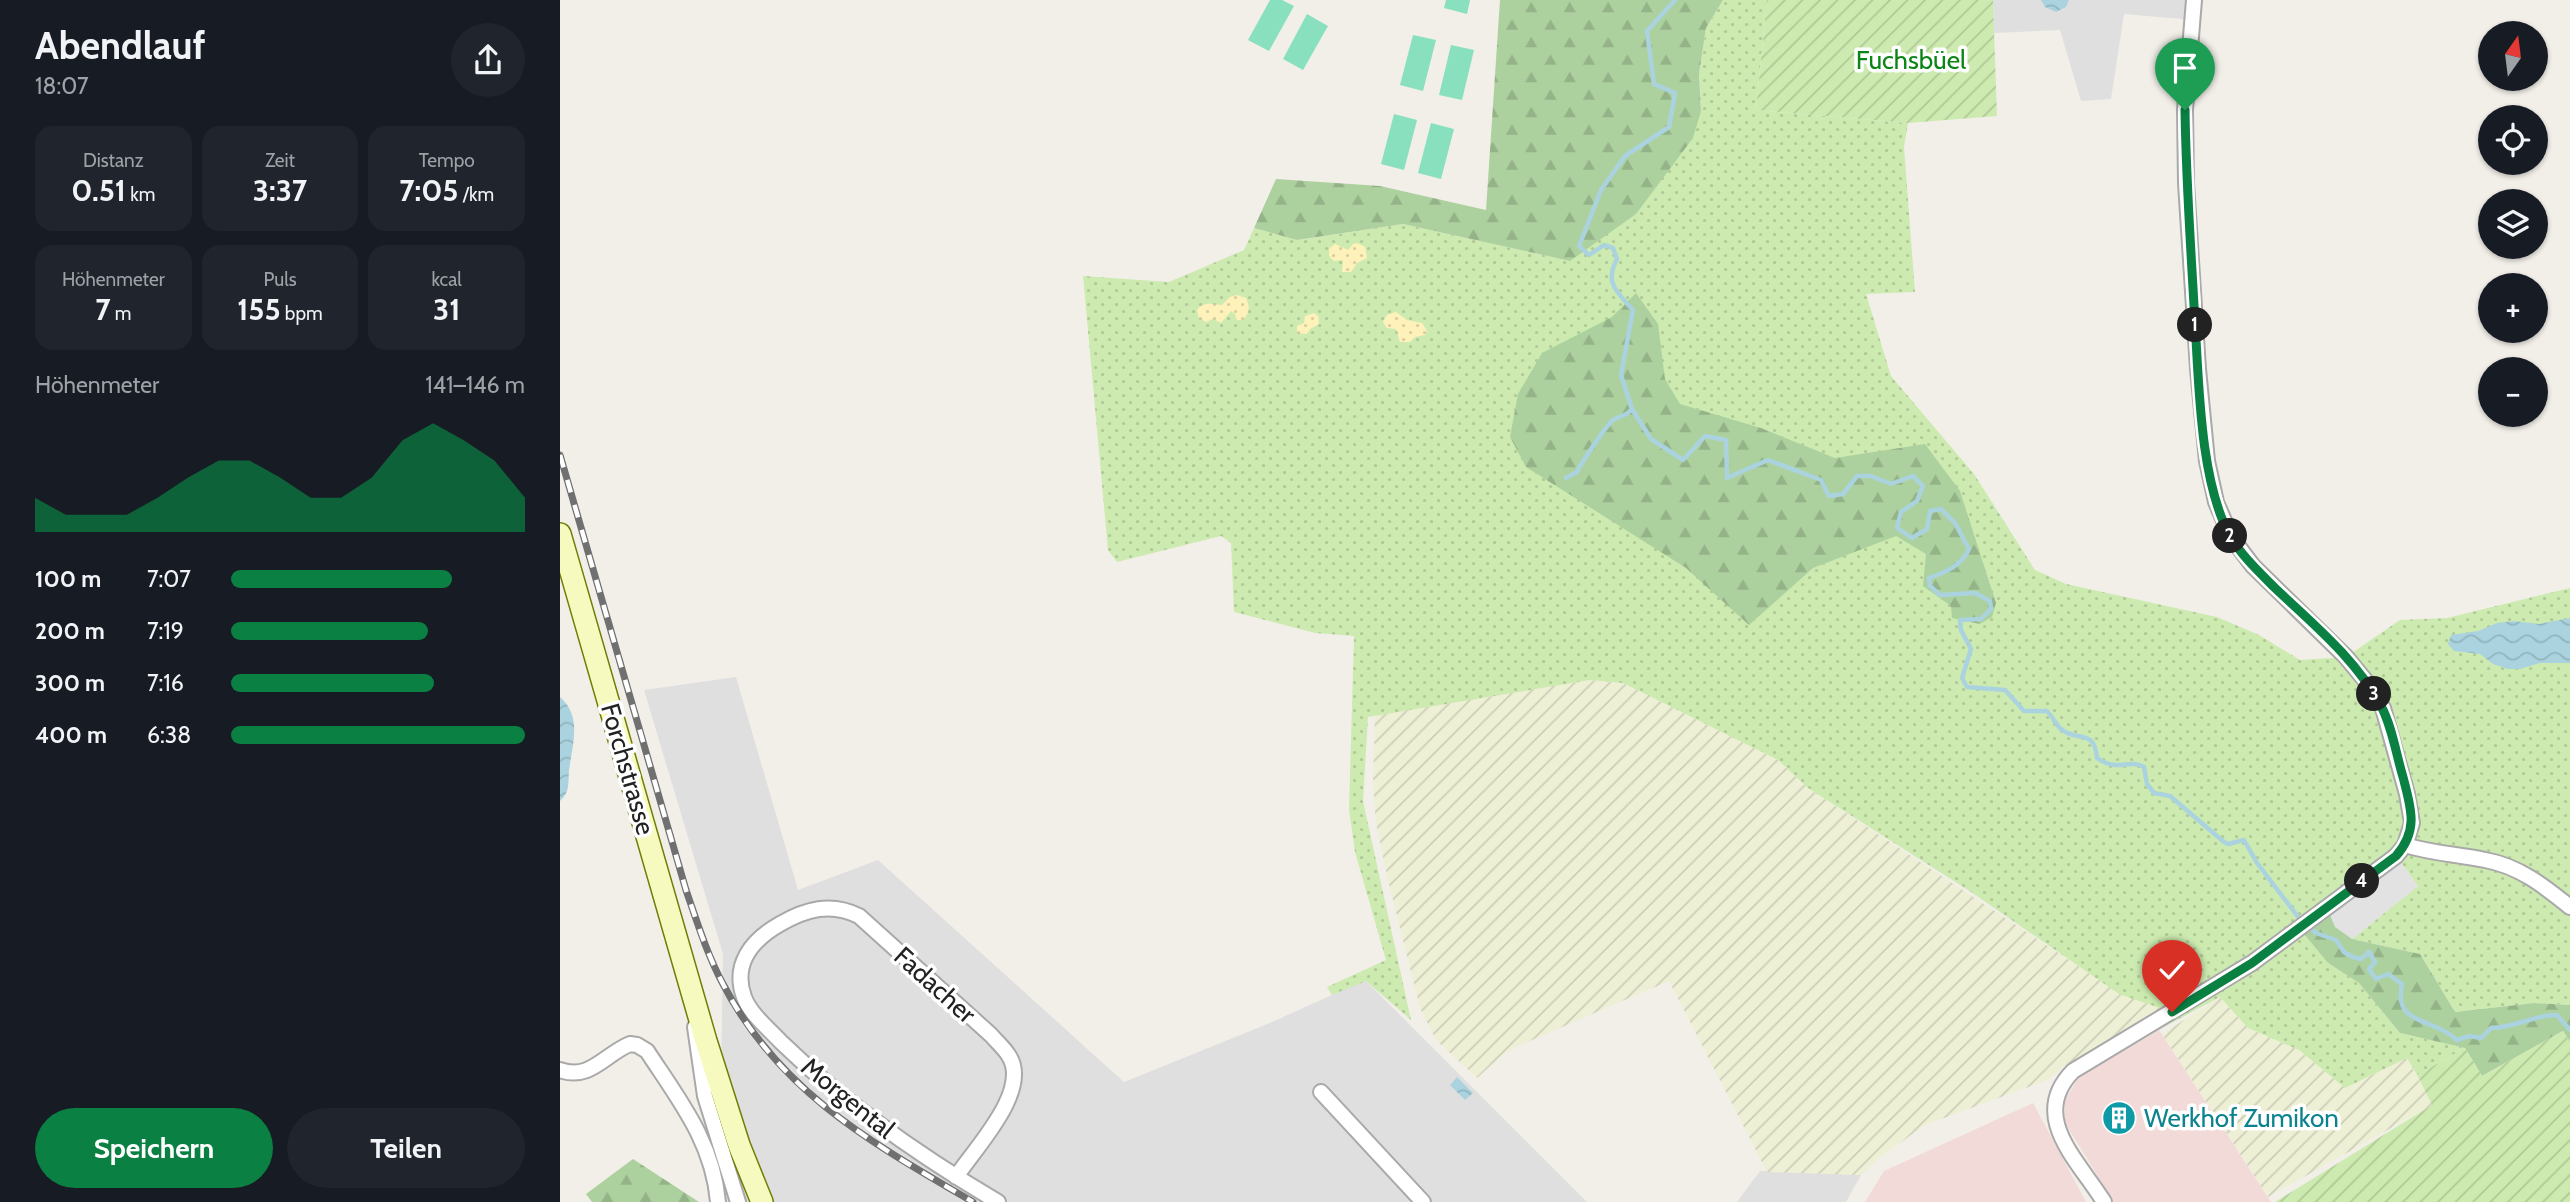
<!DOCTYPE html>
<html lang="de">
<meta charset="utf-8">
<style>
body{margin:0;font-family:Cabin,sans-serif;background:#20242c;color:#f1f3f6;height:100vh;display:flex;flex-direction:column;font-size:26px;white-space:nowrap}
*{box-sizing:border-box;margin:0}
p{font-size:23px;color:#9ea1a6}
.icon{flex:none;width:38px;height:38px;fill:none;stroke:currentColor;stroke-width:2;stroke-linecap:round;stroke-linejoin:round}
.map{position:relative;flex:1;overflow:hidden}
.drawer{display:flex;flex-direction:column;background:#171b24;width:560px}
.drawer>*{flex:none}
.needle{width:46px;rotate:14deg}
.tools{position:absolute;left:1918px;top:21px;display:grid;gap:14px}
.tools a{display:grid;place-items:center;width:70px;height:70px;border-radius:50%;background:#171b24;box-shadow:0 2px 5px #0004;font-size:35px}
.pin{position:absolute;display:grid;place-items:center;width:60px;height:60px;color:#fff;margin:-72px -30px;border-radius:50% 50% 50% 0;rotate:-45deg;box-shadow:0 0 7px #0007}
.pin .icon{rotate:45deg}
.km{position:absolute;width:35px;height:35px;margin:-18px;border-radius:50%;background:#222;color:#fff;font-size:19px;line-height:35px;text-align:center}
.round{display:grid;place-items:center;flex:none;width:74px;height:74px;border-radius:37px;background:#20242c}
.headline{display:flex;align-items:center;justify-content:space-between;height:119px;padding:0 35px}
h1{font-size:38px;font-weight:800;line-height:52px}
.figures{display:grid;grid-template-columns:repeat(3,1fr);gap:10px;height:119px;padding:7px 35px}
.figures div{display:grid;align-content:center;border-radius:18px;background:#20242c;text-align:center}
.figures b{font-size:30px;font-weight:800}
.figures small{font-size:19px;font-weight:400}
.figures p{font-size:19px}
.chart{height:196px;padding:14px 35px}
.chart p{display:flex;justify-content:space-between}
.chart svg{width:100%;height:126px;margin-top:7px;fill:#0b8043;opacity:.7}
.cta{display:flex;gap:14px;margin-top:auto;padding:14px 35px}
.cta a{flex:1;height:80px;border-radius:42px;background:#0b8043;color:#fff;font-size:28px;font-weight:800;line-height:80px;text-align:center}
.cta a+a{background:#20242c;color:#f1f3f6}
ul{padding:0 35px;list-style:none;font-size:23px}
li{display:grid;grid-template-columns:112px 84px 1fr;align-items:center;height:52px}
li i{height:18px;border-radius:9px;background:#0b8043}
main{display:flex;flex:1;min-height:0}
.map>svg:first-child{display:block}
.residential{fill:#e0dfdf}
.commercial{fill:#f2dad9}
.farmland{fill:url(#farmland-furrows)}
.grass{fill:url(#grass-dots)}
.forest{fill:url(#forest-firs)}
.sand{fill:url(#sand-dots)}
.garden{fill:url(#garden-furrows)}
.pitch{fill:#88e0be}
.parking{fill:#e2e2e2}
.water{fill:url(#water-waves)}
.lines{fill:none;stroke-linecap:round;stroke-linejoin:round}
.stream{stroke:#aad3df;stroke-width:4.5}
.minor-casing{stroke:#a9a9a9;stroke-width:18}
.secondary-casing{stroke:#707d05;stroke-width:24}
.minor{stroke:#fff;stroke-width:14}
.secondary{stroke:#f7fabf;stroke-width:21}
.rail-casing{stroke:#707070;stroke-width:7}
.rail{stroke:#fff;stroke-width:4.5;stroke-dasharray:13;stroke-linecap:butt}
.route-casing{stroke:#fff;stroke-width:14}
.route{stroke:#0b8043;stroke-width:9}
.labels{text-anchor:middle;stroke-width:7;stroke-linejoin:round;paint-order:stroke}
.park-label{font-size:26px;fill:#0c8416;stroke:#fff}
.street-label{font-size:26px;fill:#222;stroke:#fff}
.culture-label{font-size:26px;fill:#0d838f;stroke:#fff;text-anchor:start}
</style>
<main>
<section class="drawer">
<div class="headline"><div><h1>Abendlauf</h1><p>18:07</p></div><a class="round"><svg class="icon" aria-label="share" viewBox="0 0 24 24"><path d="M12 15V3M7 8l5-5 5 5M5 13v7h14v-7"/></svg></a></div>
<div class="figures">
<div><p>Distanz</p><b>0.51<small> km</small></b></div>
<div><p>Zeit</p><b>3:37</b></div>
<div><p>Tempo</p><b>7:05<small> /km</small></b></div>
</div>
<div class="figures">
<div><p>Höhenmeter</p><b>7<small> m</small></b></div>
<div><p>Puls</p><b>155<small> bpm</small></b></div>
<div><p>kcal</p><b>31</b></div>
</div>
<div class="chart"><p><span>Höhenmeter</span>141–146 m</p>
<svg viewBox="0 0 160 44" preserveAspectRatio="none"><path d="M0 44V32L10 38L20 38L30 38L40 32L50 25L60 19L70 19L80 25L90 32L100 32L110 25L120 12L130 6L140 12L150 19L160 32V44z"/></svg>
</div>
<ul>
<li><b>100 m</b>7:07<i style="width:75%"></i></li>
<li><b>200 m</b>7:19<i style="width:67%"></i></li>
<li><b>300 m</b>7:16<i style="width:69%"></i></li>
<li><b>400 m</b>6:38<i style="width:100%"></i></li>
</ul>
<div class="cta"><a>Speichern</a><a>Teilen</a></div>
</section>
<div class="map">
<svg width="2010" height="1202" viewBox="0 0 2010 1202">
<defs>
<pattern id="farmland-furrows" width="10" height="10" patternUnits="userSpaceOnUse" patternTransform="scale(1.75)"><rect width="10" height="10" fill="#eef0d5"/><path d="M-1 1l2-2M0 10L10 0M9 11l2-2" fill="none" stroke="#ccceb7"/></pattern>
<pattern id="grass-dots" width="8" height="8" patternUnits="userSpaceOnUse" patternTransform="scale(1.75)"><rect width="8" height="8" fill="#cdebb0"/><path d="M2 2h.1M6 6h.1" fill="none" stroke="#b0c997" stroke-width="1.8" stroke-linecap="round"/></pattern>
<pattern id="forest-firs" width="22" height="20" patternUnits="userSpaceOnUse" patternTransform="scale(1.75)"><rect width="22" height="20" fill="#add19e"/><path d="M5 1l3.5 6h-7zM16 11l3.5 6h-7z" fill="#95b388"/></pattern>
<pattern id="sand-dots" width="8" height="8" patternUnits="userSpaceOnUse" patternTransform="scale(1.75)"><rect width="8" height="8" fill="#fff1ba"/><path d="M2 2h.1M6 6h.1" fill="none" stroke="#dacea0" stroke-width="1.8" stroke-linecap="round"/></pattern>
<pattern id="garden-furrows" width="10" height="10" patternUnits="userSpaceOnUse" patternTransform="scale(1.75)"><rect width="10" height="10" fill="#cdebb0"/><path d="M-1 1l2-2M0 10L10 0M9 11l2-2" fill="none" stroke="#b0c997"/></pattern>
<pattern id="water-waves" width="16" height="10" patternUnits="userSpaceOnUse" patternTransform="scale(1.75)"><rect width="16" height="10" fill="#aad3df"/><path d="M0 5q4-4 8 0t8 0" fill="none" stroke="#92b5bf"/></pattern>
</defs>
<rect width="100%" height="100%" fill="#f2efe9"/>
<g class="residential">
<path d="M1433,0H1634L1633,20L1564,14L1551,99L1521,101L1500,30L1434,33Z"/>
<path d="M176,677L238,890L318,860L564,1082L710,1023L805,980L1027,1202H159L163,954L84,690Z"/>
<path d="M1200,1171L1301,1175L1286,1202H1177Z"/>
</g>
<g class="commercial">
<path d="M1599,1030L1711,1202H1554L1505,1123V1100L1519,1077Z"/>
<path d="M1473,1103L1526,1202H1305L1324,1171Z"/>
</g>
<g class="farmland">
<path d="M1030,680L1063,683L1218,760L1248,788L1559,993L1612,1012L1590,1017L1504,1066L1488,1080L1365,1125L1318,1159L1301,1175L1207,1172L1109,981L958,1046L944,1054L917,1078L876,1040L860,1008L829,884L816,824L813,784L815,715Z"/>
<path d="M1660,997L1688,1028L1739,1050L1785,1088L1847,1058L1872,1105L1708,1197L1602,1034Z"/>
</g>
<path class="grass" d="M1163,0H1207L1196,110L1348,123L1344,147L1355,292L1306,294L1331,376L1414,474L1475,570L1506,584L1657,617L1699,635L1740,660L1786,657L1840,620L1887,618L2010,588V1005L1974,1003L1895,1012L1860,954L1792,939L1858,886L1836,856L1768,963L1799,983L1840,1033L1905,1048L1857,1075L1847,1058L1785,1088L1739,1050L1688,1028L1660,997L1591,1034L1588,1030L1611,1012L1559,994L1411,892L1248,788L1218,760L1063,683L1030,680L808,717L803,801L851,1020L806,981L772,995L767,987L826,960L795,852L789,810L794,636L755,633L674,612L671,543L661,536L557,562L548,550L523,276L609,282L684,250L694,228L738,240L843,224L1010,261L1141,111L1139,74L1146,28Z"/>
<g class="forest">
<path d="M940,0H1163L1146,28L1139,74L1141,111L1133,138L1076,214L1010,261L843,224L737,240L694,228L716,179L820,186L926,210Z"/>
<path d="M1076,293L1098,324L1105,379L1120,404L1201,428L1275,458L1365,444L1400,491L1436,603L1432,617L1420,624L1392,618L1391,606L1363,586L1366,554L1336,536L1253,568L1189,625L1126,568L966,467L950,437L958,394L982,353L1052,317Z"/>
<path d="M1767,908L1792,939L1860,954L1895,1012L1974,1003L2010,1005V1042L2003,1031L1922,1076L1905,1048L1840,1033L1799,983L1768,963L1740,929Z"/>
<path d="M73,1159L139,1202H32L26,1194Z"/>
</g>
<g class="sand">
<path d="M797,243L805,247L807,258L797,263L791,272H782L783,260L774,261L769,256V249L775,244L788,250L793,244Z"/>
<path d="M677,295L686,298C690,308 690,312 683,320H677L675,314L671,311L661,323L653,319L646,322L639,318L637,310C643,301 653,304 662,305L670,297Z"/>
<path d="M836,312L847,320L862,323L867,331L865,335L855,337L850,342H840L836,329L827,328L823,322L827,315Z"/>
<path d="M754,313L758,316L759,324L750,329L747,334L737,333V326L744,323L745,316Z"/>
</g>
<g class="garden">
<path d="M1207,0H1433L1437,116L1348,123L1196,110Z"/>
<path d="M2003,1031L2010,1042V1202H1715L1872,1105L1857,1075L1905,1048L1922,1076Z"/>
</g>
<g class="pitch">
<path d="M710,0H722L734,6L709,51L688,40Z"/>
<path d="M886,0H910L907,14L884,8Z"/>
<path d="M747,14L768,26L743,70L723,59Z"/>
<path d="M853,35L876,40L863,91L840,85Z"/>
<path d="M891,45L914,50L902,100L879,95Z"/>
<path d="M834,114L857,120L844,170L821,164Z"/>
<path d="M871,123L894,129L881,179L858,173Z"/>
</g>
<path class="parking" d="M1836,856L1858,886L1792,939L1775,927L1767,908Z"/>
<g class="water">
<path d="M1481,0H1509L1506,7L1496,12L1485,7Z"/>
<path d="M2010,618V663H1980L1960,669H1948L1933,664L1920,654L1894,651L1888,644L1891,635L1918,631L1937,623L1954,621L1979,624Z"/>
<path d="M0,697C23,717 12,745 9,771C8,784 10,792 0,801Z"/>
<path d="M897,1077L913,1093L905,1100L890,1085Z"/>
</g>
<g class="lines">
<g class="stream">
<path d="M1115,0L1087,31L1094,84L1115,93L1109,127L1065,156L1041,190L1019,246L1029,255L1044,245L1053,248L1057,259C1044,283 1057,292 1073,310L1061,375L1072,409L1091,439L1123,460L1145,436L1166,440L1167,478L1208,460L1261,480L1269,496L1283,494L1297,476H1311L1331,484L1353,476L1363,486L1357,501L1341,512L1337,528L1352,538L1367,529L1370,511L1381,509L1395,523L1409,549C1401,566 1386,572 1369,578L1370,586L1380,595L1415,593L1430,601L1431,609L1421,619L1400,620L1401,630L1411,649L1402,678L1407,687L1445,690L1464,711H1487C1492,716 1496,725 1501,729C1517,743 1534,727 1537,758C1559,773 1568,758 1584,767L1587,784L1594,793L1610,796L1664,842L1668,844L1684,840L1697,863L1739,918L1756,933L1776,940L1784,952L1793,957L1801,959L1809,952L1815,962L1809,969L1816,979L1828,974L1842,984C1835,1019 1858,1017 1882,1030C1887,1032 1892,1036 1897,1040L1909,1036L1921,1038L1931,1028C1954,1028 1974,1015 1997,1015L2010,1030"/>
<path d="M1006,478L1017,472C1019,466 1048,423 1053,420C1060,415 1066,417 1072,409"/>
</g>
<g class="minor-casing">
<g id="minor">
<path d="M1845,845C1874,854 1897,854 1925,860C1959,866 1984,886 2010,907"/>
<path d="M135,1027L145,1096L178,1202"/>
<path d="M0,1070C30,1081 45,1054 70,1044L77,1045L87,1051C119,1100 153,1142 158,1202"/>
<path d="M761,1092L863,1202"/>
<path d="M396,1177C415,1148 471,1091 449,1056C445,1049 437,1042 431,1035L299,916C271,902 246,909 220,924C192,940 172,964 184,997C190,1014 209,1029 221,1042C286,1105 360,1156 438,1202"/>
<path d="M1544,1202C1519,1161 1468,1117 1513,1071L1692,963L1836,856L1845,845L1852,823L1847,794L1823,708L1805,680L1786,657L1693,566L1671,537L1656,502L1647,461L1638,369L1626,183L1625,110L1634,0"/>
</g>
</g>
<g class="secondary-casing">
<path id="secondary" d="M0,534L146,1041L179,1145L202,1202"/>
</g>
<use href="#minor" class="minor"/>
<use href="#secondary" class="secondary"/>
<g class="rail-casing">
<path id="rail" d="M0,455L126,890C137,922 147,954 163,984C219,1092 312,1143 413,1202"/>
</g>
<use href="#rail" class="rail"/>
</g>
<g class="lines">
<g class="route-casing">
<path id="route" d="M1612,1012L1692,963L1836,856C1859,830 1851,808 1843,777C1836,754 1832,726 1821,706C1796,659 1753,624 1715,588C1699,572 1681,555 1670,536C1640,481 1639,385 1635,322C1631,252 1626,181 1625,110"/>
</g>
<use href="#route" class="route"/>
</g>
<defs>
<g id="building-disc" transform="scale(1.75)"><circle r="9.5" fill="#0f9aa8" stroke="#fff"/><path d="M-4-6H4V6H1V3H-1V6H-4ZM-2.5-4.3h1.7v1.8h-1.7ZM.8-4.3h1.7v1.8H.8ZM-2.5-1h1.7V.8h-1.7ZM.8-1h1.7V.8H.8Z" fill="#fff"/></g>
</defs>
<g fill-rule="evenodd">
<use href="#building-disc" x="1559" y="1118"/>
</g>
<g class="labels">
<g class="park-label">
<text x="1351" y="69">Fuchsbüel</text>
</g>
<g class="street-label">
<text transform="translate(68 769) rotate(74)" y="9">Forchstrasse</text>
<text transform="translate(375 985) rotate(42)" y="9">Fadacher</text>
<text transform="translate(288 1098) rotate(39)" y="9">Morgental</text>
</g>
<g class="culture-label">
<text x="1584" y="1127">Werkhof Zumikon</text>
</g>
</g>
</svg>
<div class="tools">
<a><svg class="needle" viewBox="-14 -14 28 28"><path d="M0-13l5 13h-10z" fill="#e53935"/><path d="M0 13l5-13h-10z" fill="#9ea1a6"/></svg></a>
<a><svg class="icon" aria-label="locate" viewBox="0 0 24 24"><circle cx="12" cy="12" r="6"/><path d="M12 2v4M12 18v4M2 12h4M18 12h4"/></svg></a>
<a><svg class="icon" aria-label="layers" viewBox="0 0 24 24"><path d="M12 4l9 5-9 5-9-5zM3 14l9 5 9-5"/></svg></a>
<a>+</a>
<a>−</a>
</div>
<div class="pin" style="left:1625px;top:110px;background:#1e9e55"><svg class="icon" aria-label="arrive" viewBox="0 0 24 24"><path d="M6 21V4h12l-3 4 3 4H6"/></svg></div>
<div class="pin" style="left:1612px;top:1012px;background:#d93025"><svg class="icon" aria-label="check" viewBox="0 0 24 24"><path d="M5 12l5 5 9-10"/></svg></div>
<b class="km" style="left:1635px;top:325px">1</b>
<b class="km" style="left:1670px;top:536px">2</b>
<b class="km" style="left:1814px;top:694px">3</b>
<b class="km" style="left:1802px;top:881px">4</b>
</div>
</main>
